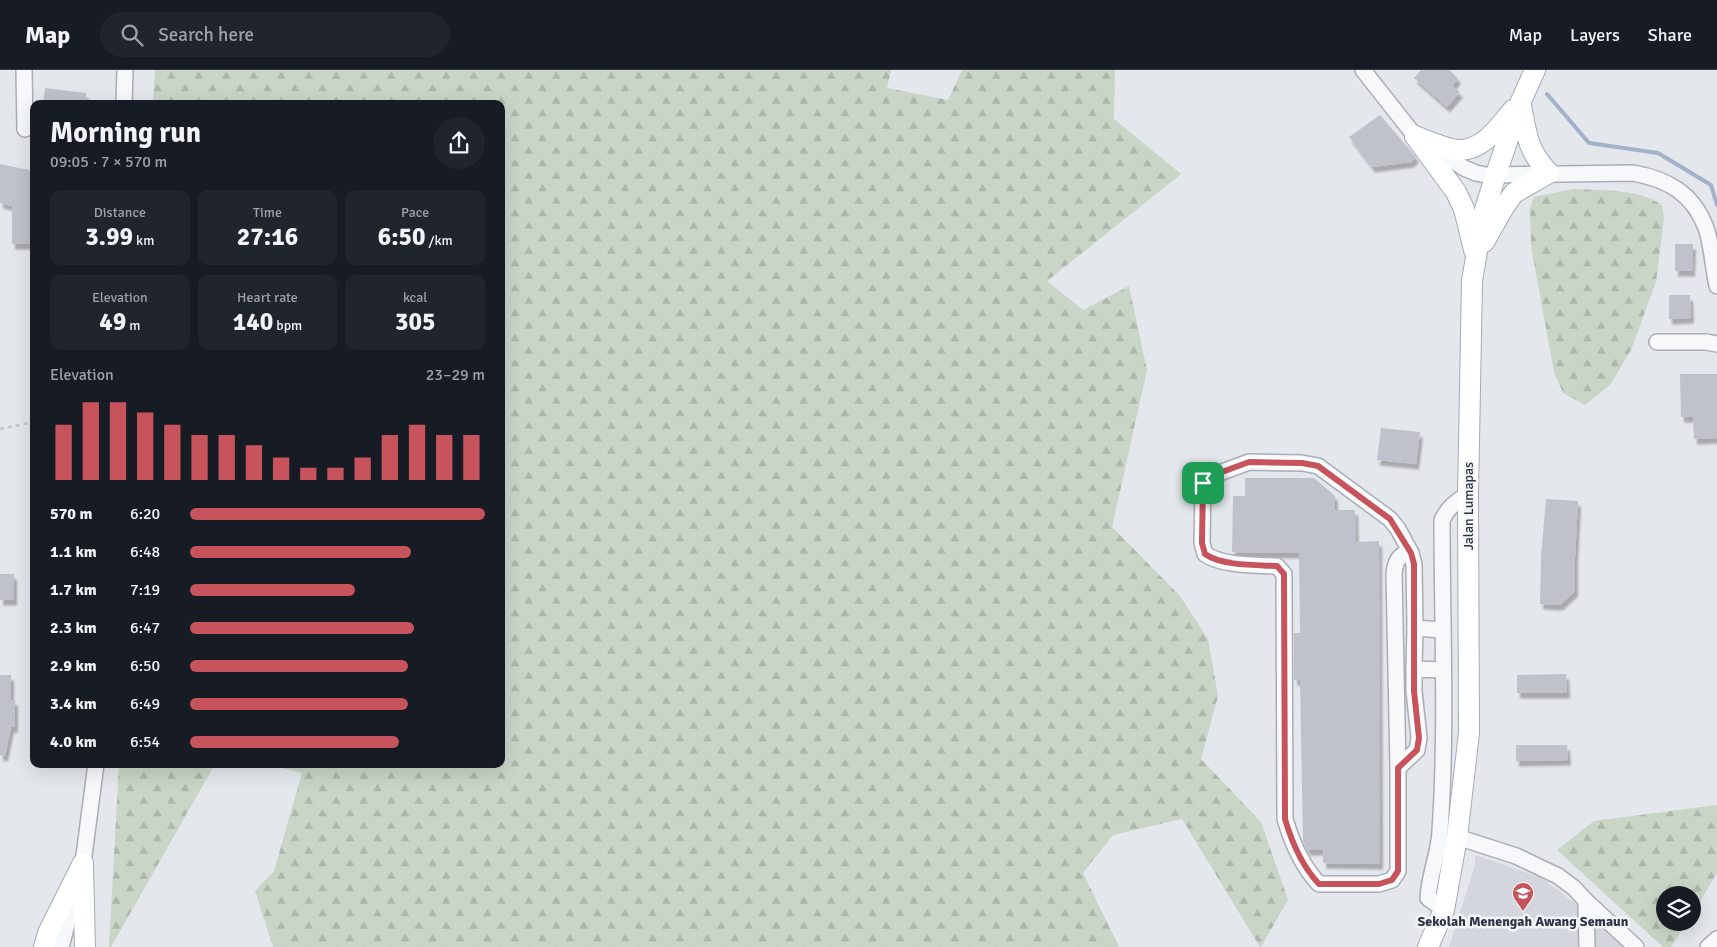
<!DOCTYPE html>
<meta charset="utf-8">
<style>
body{margin:0;font-family:Signika,sans-serif;background:#20242c;color:#f1f3f6;height:100vh;display:flex;flex-direction:column;font-size:19px;white-space:nowrap}
*{box-sizing:border-box;margin:0}
p{font-size:16px;color:#9ea1a6}
.icon{flex:none;width:28px;height:28px;fill:none;stroke:currentColor;stroke-width:2;stroke-linecap:round;stroke-linejoin:round}
.map{position:relative;flex:1;overflow:hidden}
.details{position:absolute;left:30px;top:30px;width:475px;height:668px;display:flex;flex-direction:column;background:#171b24;border-radius:10px;box-shadow:0 5px 20px #0002}
.details>*{flex:none}
.tools{position:absolute;left:1656px;top:816px;display:grid;gap:10px}
.tools a{display:grid;place-items:center;width:45px;height:45px;border-radius:50%;background:#171b24;box-shadow:0 5px 20px #0002;font-size:25px}
.pin{position:absolute;display:grid;place-items:center;width:42px;height:42px;color:#fff;margin:-21px;border-radius:10px;box-shadow:0 2px 8px #0006}
.round{display:grid;place-items:center;flex:none;width:52px;height:52px;border-radius:26px;background:#20242c}
.overview{display:flex;align-items:center;justify-content:space-between;height:85px;padding:0 20px}
h1{font-size:28px;font-weight:700;line-height:38px}
.metrics{display:grid;grid-template-columns:repeat(3,1fr);gap:8px;height:85px;padding:5px 20px}
.metrics div{display:grid;align-content:center;border-radius:10px;background:#20242c;text-align:center}
.metrics b{font-size:25px;font-weight:700}
.metrics small{font-size:14px;font-weight:400}
.metrics p{font-size:14px}
.chart{height:140px;padding:10px 20px}
.chart p{display:flex;justify-content:space-between}
.chart svg{width:100%;height:90px;margin-top:5px;stroke:#c7535c;stroke-width:6}
ul{padding:0 20px;list-style:none;font-size:16px}
li{display:grid;grid-template-columns:80px 60px 1fr;align-items:center;height:38px}
li i{height:12px;border-radius:6px;background:#c7535c}
header{display:flex;align-items:center;gap:30px;box-sizing:border-box;height:70px;padding:0 25px;background:#171b24;border-bottom:1px solid #363941}
header strong{font-size:24px}
nav{display:flex;gap:28px;margin-inline-start:auto;font-size:18px}
.search{width:350px;height:45px;background:#20242c;display:flex;align-items:center;gap:12px;box-sizing:border-box;padding:0 18px;border-radius:28px;color:#9ea1a6;font-size:19px}
.map>svg:first-child{display:block}
.built{fill:#d3d6dd}
.forest{fill:url(#forest-firs)}
.lines{fill:none;stroke-linecap:round;stroke-linejoin:round}
.stream{stroke:#a2b2c9;stroke-width:4}
.building{fill:#bfc2cb;filter:url(#shadow)}
.minor-casing{stroke:#a9adb5;stroke-width:18}
.major-casing{stroke:#a4aab6;stroke-width:22}
.path{stroke:#c2c5ca;stroke-width:2.5;stroke-dasharray:4 4;stroke-linecap:butt}
.minor{stroke:#f7f8fa;stroke-width:15}
.major{stroke:#fff;stroke-width:20}
.route-casing{stroke:#fff;stroke-width:10}
.route{stroke:#c7535c;stroke-width:6}
.labels{text-anchor:middle;stroke-width:5;stroke-linejoin:round;paint-order:stroke}
.street-label{font-size:14px;fill:#2d3343;stroke:#f4f6f8}
.poi-label{font-size:14px;font-weight:bold;fill:#2d3343;stroke:#f4f6f8}
</style>
<header>
<strong>Map</strong>
<div class="search"><svg class="icon" aria-label="search" viewBox="0 0 24 24"><circle cx="10" cy="10" r="6"/><path d="M15 15l6 6"/></svg>Search here</div>
<nav><a>Map</a><a>Layers</a><a>Share</a></nav>
</header>
<div class="map">
<svg width="1717" height="877" viewBox="0 0 1717 877">
<defs>
<pattern id="forest-firs" width="22" height="20" patternUnits="userSpaceOnUse" patternTransform="scale(1.25)"><rect width="22" height="20" fill="#c9d5c6"/><path d="M5 1l3.5 6h-7zM16 11l3.5 6h-7z" fill="#adb7ab"/></pattern>
<filter id="shadow"><feDropShadow dx="3" dy="5.5" stdDeviation="1" flood-color="#0004"/></filter>
</defs>
<rect width="100%" height="100%" fill="#e4e7eb"/>
<path class="built" d="M1475,785L1542,808L1632,877H1449L1475,795Z"/>
<g class="forest">
<path d="M155,0H891L887,18L948,30L962,0H1115L1114,49L1181,104L1047,211L1083,240L1129,216L1147,300L1112,457L1180,526L1208,569L1218,626L1201,689L1261,752L1288,830L1261,877H1260L1182,749L1113,765L1083,803L1119,877H273L255,821L274,801L302,703L266,694H501V34H153Z"/>
<path d="M1574,119C1604,121 1637,118 1662,135L1664,148L1656,212L1631,280L1610,315L1585,335L1563,323L1554,302L1531,176L1530,137L1534,127Z"/>
<path d="M119,694H215L111,877H109Z"/>
<path d="M1717,735V803L1693,843L1692,825H1665V852L1686,853L1671,877H1663L1557,780L1594,751Z"/>
</g>
<g class="lines">
<path class="stream" d="M1547,24L1589,73L1658,83L1711,115L1717,135"/>
</g>
<g class="building">
<path d="M1421,0H1449L1458,8L1452,16L1460,22L1447,37L1414,8Z"/>
<path d="M45,18L86,23L85,34H43Z"/>
<path d="M1380,45L1416,87L1411,92L1372,97L1349,67Z"/>
<path d="M0,94L34,101V174H12V136L0,133Z"/>
<path d="M1675,174H1693L1692,201H1675Z"/>
<path d="M1669,225H1690L1691,248L1669,249Z"/>
<path d="M1680,304H1717V368L1694,369L1693,347H1681Z"/>
<path d="M1381,358L1420,362L1416,394L1377,390Z"/>
<path d="M1245,408H1314L1335,426V440H1355L1356,472L1379,471L1380,794L1323,793V780H1307L1303,771L1300,610H1294V563H1300L1299,483L1232,482L1233,426H1245Z"/>
<path d="M1546,429L1578,431L1575,488V521L1560,535L1540,534L1541,487Z"/>
<rect x="0" y="504" width="14" height="26"/>
<path d="M1566,604L1567,623H1517V605Z"/>
<path d="M0,605H11V630H15V657H11L5,686L0,685Z"/>
<path d="M1516,675H1567L1568,690L1516,691Z"/>
</g>
<g class="lines">
<g class="minor-casing">
<g id="minor">
<path d="M24,0L25,59"/>
<path d="M1363,0L1415,66L1464,98L1476,103L1486,105L1633,103C1667,109 1693,123 1706,158C1712,176 1713,197 1717,216"/>
<path d="M124,34L125,0"/>
<path d="M1657,272H1706L1717,274"/>
<path d="M1442,560L1415,558L1414,494L1411,483L1398,459L1390,449L1318,396L1302,393L1249,392L1214,405L1203,413L1202,473L1205,484C1222,496 1256,495 1277,496L1284,504L1285,749C1292,773 1302,796 1319,814H1379L1392,810L1398,801V698L1417,680L1419,668L1414,621V599L1443,600"/>
<path d="M1414,599L1415,558"/>
<path d="M1398,698L1394,504C1395,493 1398,483 1411,483"/>
<path d="M1457,767L1516,786L1558,806L1574,818L1586,831L1636,877"/>
<path d="M1586,831L1587,877"/>
<path d="M1444,840L1428,828C1429,805 1439,784 1440,761C1447,658 1442,553 1442,450C1448,437 1457,431 1468,424"/>
<path d="M61,877L83,793L96,694"/>
<path d="M1708,877L1717,869"/>
</g>
</g>
<g class="major-casing">
<g id="major">
<path d="M1415,66L1456,122L1464,139L1474,180"/>
<path d="M1415,66C1428,71 1443,78 1456,80C1482,82 1499,57 1513,40"/>
<path d="M1484,172L1504,137L1514,123L1549,103C1528,82 1526,63 1521,35"/>
<path d="M83,795L85,877"/>
<path d="M44,877L48,863L83,793"/>
<path d="M1428,877L1444,840L1457,767L1469,663L1468,424L1472,211L1483,146L1496,104L1521,31L1535,0"/>
</g>
</g>
<path class="path" d="M0,359L29,353L34,355"/>
<use href="#minor" class="minor"/>
<use href="#major" class="major"/>
</g>
<g class="lines">
<g class="route-casing">
<path id="route" d="M1249,392L1302,393L1318,396L1390,449L1411,483L1414,494V621L1419,668L1417,680L1398,698V801L1392,810L1379,814H1319C1302,796 1292,773 1285,749L1284,504L1277,496C1256,495 1222,496 1205,484L1202,473L1203,413L1214,405Z"/>
</g>
<use href="#route" class="route"/>
</g>
<defs>
<g id="school-pin" transform="scale(1.125)"><path d="M0 17L-7.5 6A9.5 9.5 0 1 1 7.5 6Z" fill="#c7535c" stroke="#f4f6f8"/><path d="M0-5L7-2L0 1L-7-2ZM-4 1L0 2.5L4 1V4Q0 6-4 4Z" fill="#fff"/></g>
</defs>
<g fill-rule="evenodd">
<use href="#school-pin" x="1523" y="823"/>
</g>
<g class="labels">
<g class="street-label">
<text transform="translate(1468 436) rotate(-90)" y="5">Jalan Lumapas</text>
</g>
<g class="poi-label">
<text x="1523" y="856">Sekolah Menengah Awang Semaun</text>
</g>
</g>
</svg>
<div class="tools">
<a><svg class="icon" aria-label="layers" viewBox="0 0 24 24"><path d="M12 4l9 5-9 5-9-5zM3 14l9 5 9-5"/></svg></a>
</div>
<div class="pin" style="left:1203px;top:413px;background:#1e9e55"><svg class="icon" aria-label="arrive" viewBox="0 0 24 24"><path d="M6 21V4h12l-3 4 3 4H6"/></svg></div>
<section class="details">
<div class="overview"><div><h1>Morning run</h1><p>09:05 · 7 × 570 m</p></div><a class="round"><svg class="icon" aria-label="share" viewBox="0 0 24 24"><path d="M12 15V3M7 8l5-5 5 5M5 13v7h14v-7"/></svg></a></div>
<div class="metrics">
<div><p>Distance</p><b>3.99<small> km</small></b></div>
<div><p>Time</p><b>27:16</b></div>
<div><p>Pace</p><b>6:50<small> /km</small></b></div>
</div>
<div class="metrics">
<div><p>Elevation</p><b>49<small> m</small></b></div>
<div><p>Heart rate</p><b>140<small> bpm</small></b></div>
<div><p>kcal</p><b>305</b></div>
</div>
<div class="chart"><p><span>Elevation</span>23–29 m</p>
<svg viewBox="0 0 160 44" preserveAspectRatio="none"><path d="M5 44V17M15 44V6M25 44V6M35 44V11M45 44V17M55 44V22M65 44V22M75 44V27M85 44V33M95 44V38M105 44V38M115 44V33M125 44V22M135 44V17M145 44V22M155 44V22"/></svg>
</div>
<ul>
<li><b>570 m</b>6:20<i style="width:100%"></i></li>
<li><b>1.1 km</b>6:48<i style="width:75%"></i></li>
<li><b>1.7 km</b>7:19<i style="width:56%"></i></li>
<li><b>2.3 km</b>6:47<i style="width:76%"></i></li>
<li><b>2.9 km</b>6:50<i style="width:74%"></i></li>
<li><b>3.4 km</b>6:49<i style="width:74%"></i></li>
<li><b>4.0 km</b>6:54<i style="width:71%"></i></li>
</ul>
</section>
</div>
